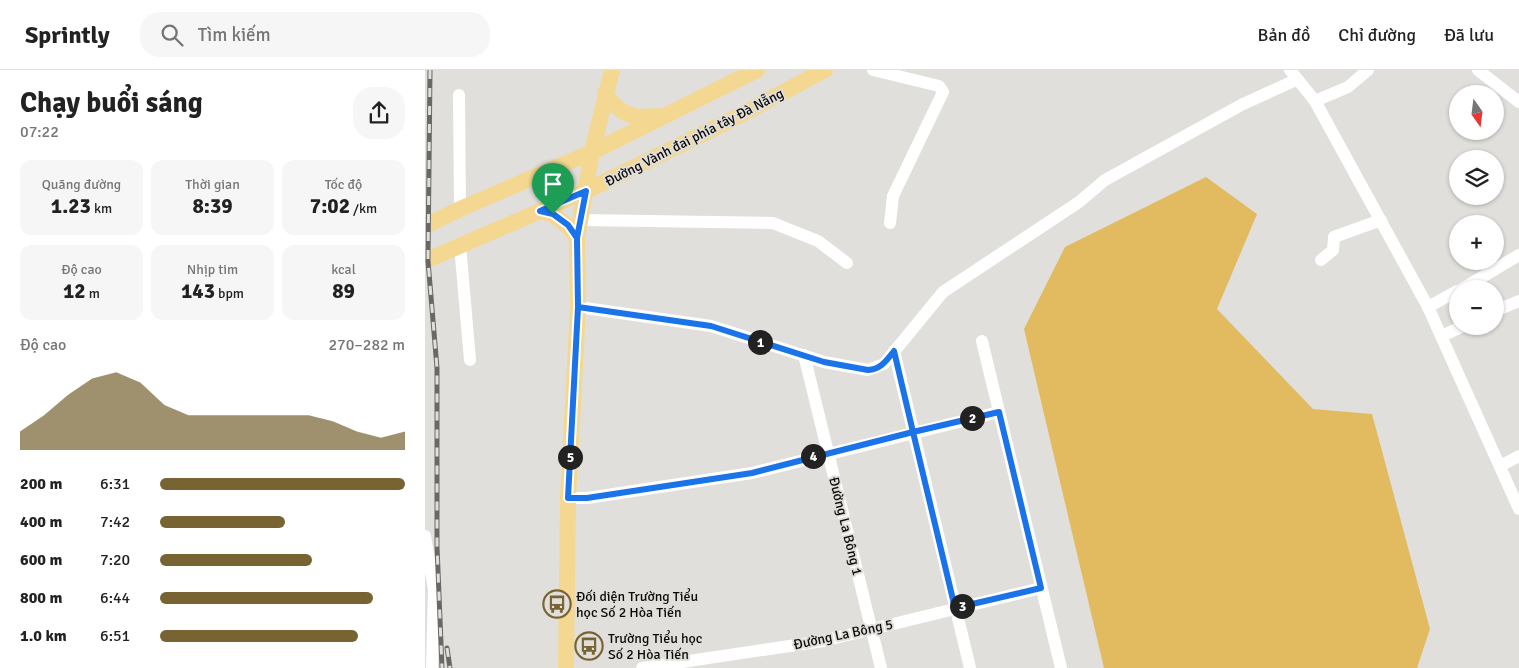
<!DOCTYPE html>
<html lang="vi">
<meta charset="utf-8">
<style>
body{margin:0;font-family:Signika,sans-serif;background:#f6f6f6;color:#222;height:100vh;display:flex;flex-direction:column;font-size:19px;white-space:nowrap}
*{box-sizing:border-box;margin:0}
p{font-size:16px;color:#767676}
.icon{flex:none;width:28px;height:28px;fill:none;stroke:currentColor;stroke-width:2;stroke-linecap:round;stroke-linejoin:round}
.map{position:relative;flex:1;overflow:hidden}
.panel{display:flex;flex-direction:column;background:#fff;width:425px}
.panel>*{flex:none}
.needle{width:32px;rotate:166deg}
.fabs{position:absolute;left:1024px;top:15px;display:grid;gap:10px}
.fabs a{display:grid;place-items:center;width:55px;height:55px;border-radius:50%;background:#fff;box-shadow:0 1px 4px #0004;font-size:25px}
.pin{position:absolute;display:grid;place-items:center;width:42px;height:42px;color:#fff;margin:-51px -21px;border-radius:50% 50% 50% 0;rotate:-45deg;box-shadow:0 0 5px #0007}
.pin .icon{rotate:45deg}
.km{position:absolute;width:25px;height:25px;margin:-12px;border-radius:50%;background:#222;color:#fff;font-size:14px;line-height:25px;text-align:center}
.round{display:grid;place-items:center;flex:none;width:52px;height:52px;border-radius:20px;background:#f6f6f6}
.overview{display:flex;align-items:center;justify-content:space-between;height:85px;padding:0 20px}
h1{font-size:28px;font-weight:800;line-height:38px}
.figures{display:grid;grid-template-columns:repeat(3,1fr);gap:8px;height:85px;padding:5px 20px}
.figures div{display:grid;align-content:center;border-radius:12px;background:#f6f6f6;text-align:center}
.figures b{font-size:21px;font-weight:800}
.figures small{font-size:14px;font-weight:400}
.figures p{font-size:14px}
.chart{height:140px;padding:10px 20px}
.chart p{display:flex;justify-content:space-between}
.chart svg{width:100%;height:90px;margin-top:5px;fill:#786332;opacity:.7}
ul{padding:0 20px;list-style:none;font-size:16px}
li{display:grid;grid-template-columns:80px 60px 1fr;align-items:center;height:38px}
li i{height:12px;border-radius:6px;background:#786332}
header{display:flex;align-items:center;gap:30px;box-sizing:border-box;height:70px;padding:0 25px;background:#fff;border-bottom:1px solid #e0e0e0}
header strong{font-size:24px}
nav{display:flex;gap:28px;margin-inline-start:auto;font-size:18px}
.search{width:350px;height:45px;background:#f6f6f6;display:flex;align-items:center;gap:12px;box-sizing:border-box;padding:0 18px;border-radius:20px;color:#767676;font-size:19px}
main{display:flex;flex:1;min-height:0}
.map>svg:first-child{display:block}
.green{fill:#e2bb60}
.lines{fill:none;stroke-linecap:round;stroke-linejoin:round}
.minor{stroke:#fff;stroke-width:12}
.major{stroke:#f4d892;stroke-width:16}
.rail-casing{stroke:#696866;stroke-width:5}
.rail{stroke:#e0dfdb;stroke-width:3;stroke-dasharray:9;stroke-linecap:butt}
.route-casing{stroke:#fff;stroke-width:10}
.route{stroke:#1a73e8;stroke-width:6}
.labels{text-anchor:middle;stroke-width:4;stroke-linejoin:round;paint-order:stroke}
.street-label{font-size:14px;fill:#0c0b0a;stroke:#e0dfdb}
.poi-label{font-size:14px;fill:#0c0b0a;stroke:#e0dfdb;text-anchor:start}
</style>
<header>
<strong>Sprintly</strong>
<div class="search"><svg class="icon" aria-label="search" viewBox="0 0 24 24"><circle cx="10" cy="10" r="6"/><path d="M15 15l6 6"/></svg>Tìm kiếm</div>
<nav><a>Bản đồ</a><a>Chỉ đường</a><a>Đã lưu</a></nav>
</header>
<main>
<section class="panel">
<div class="overview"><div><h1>Chạy buổi sáng</h1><p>07:22</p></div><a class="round"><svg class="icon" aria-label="share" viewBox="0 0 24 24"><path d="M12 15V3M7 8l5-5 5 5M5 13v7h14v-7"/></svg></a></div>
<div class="figures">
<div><p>Quãng đường</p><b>1.23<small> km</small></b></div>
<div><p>Thời gian</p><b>8:39</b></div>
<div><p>Tốc độ</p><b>7:02<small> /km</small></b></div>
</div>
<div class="figures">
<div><p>Độ cao</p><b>12<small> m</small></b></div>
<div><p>Nhịp tim</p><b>143<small> bpm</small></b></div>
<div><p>kcal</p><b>89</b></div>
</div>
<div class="chart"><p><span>Độ cao</span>270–282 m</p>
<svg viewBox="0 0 160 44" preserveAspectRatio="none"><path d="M0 44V35L10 27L20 17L30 9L40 6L50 11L60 22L70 27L80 27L90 27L100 27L110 27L120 27L130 30L140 35L150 38L160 35V44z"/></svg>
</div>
<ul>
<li><b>200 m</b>6:31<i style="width:100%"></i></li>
<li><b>400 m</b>7:42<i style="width:51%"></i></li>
<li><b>600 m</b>7:20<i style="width:62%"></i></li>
<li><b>800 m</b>6:44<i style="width:87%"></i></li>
<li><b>1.0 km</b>6:51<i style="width:81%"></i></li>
</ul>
</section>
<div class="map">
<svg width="1094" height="598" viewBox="0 0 1094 598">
<rect width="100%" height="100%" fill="#e0dfdb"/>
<path class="green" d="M781,107L832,144L792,239L888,339L947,344L1005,559L992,598H679L599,259L640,177Z"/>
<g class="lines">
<g class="minor">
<path d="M448,0L514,16L518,22L468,126L465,153"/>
<path d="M865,0L890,31L1003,237L1094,439"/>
<path d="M1053,0L1094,32"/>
<path d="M34,25L35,139"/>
<path d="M890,31L923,17L943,0"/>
<path d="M154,150L348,153L393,171L422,193"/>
<path d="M35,175L45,290"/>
<path d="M896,190L908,180L909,167L956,150"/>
<path d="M1037,219L1094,185"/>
<path d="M153,237L286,256L399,292L443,300L459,294L518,222L654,132L680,110L818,34L871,10"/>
<path d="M1003,237L1032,221"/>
<path d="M1070,241L1094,231"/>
<path d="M1017,266L1038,256"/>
<path d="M557,271L636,598"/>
<path d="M469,281L545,598"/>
<path d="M379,285L456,598"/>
<path d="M1075,396L1094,386"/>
<path d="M143,428H162L327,403L574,342"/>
<path d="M0,466L9,520L7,598"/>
<path d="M217,598L398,571L616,518"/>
</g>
<g class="major">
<path d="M180,23C195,45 207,49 233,46"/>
<path d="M115,141C133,145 142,154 152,168"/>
<path d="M0,156L35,139L167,82L332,0"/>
<path d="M0,191L161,121L300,53L400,0"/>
<path d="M141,598L143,428L153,237L152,168L167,82L187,0"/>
</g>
<g class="rail-casing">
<g id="rail">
<path d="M5,0L3,191L12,298V476L17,598"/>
<path d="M22,578L25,598"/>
</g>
</g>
<use href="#rail" class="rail"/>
</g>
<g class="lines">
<g class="route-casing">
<path id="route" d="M128,144L143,155L152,168L153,237L286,256L399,292L443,300C456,299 461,291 469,281L488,362L574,342L616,518L530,538L488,362L327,403L162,428H143L153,237L152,168L161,121L115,141L128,144"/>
</g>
<use href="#route" class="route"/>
</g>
<defs>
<g id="bus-ring" transform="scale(1.4375)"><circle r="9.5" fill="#e0dfdb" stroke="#786332" stroke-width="1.5"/><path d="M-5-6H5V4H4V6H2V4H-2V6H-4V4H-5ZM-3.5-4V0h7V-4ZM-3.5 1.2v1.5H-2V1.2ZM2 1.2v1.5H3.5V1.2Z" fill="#786332"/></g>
</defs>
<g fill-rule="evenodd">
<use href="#bus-ring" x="132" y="534"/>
<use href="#bus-ring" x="164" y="576"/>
</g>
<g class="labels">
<g class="street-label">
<text transform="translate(269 67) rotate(-27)" y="5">Đường Vành đai phía tây Đà Nẵng</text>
<text transform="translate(421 456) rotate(76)" y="5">Đường La Bông 1</text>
<text transform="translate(418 564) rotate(-12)" y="5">Đường La Bông 5</text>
</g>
<g class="poi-label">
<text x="151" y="531">Đối diện Trường Tiểu<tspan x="151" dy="16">học Số 2 Hòa Tiến</tspan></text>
<text x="183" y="573">Trường Tiểu học<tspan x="183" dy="16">Số 2 Hòa Tiến</tspan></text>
</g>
</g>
</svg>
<div class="fabs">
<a><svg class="needle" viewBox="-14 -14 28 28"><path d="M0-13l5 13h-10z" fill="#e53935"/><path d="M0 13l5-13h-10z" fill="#767676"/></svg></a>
<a><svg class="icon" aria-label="layers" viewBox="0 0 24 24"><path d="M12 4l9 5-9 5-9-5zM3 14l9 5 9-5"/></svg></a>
<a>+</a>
<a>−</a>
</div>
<div class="pin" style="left:128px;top:144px;background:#1e9e55"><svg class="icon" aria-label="arrive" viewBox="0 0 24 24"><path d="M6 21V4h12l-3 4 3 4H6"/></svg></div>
<b class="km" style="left:335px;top:272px">1</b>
<b class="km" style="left:547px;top:348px">2</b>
<b class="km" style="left:537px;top:536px">3</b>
<b class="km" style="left:388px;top:386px">4</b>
<b class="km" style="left:145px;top:387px">5</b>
</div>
</main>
